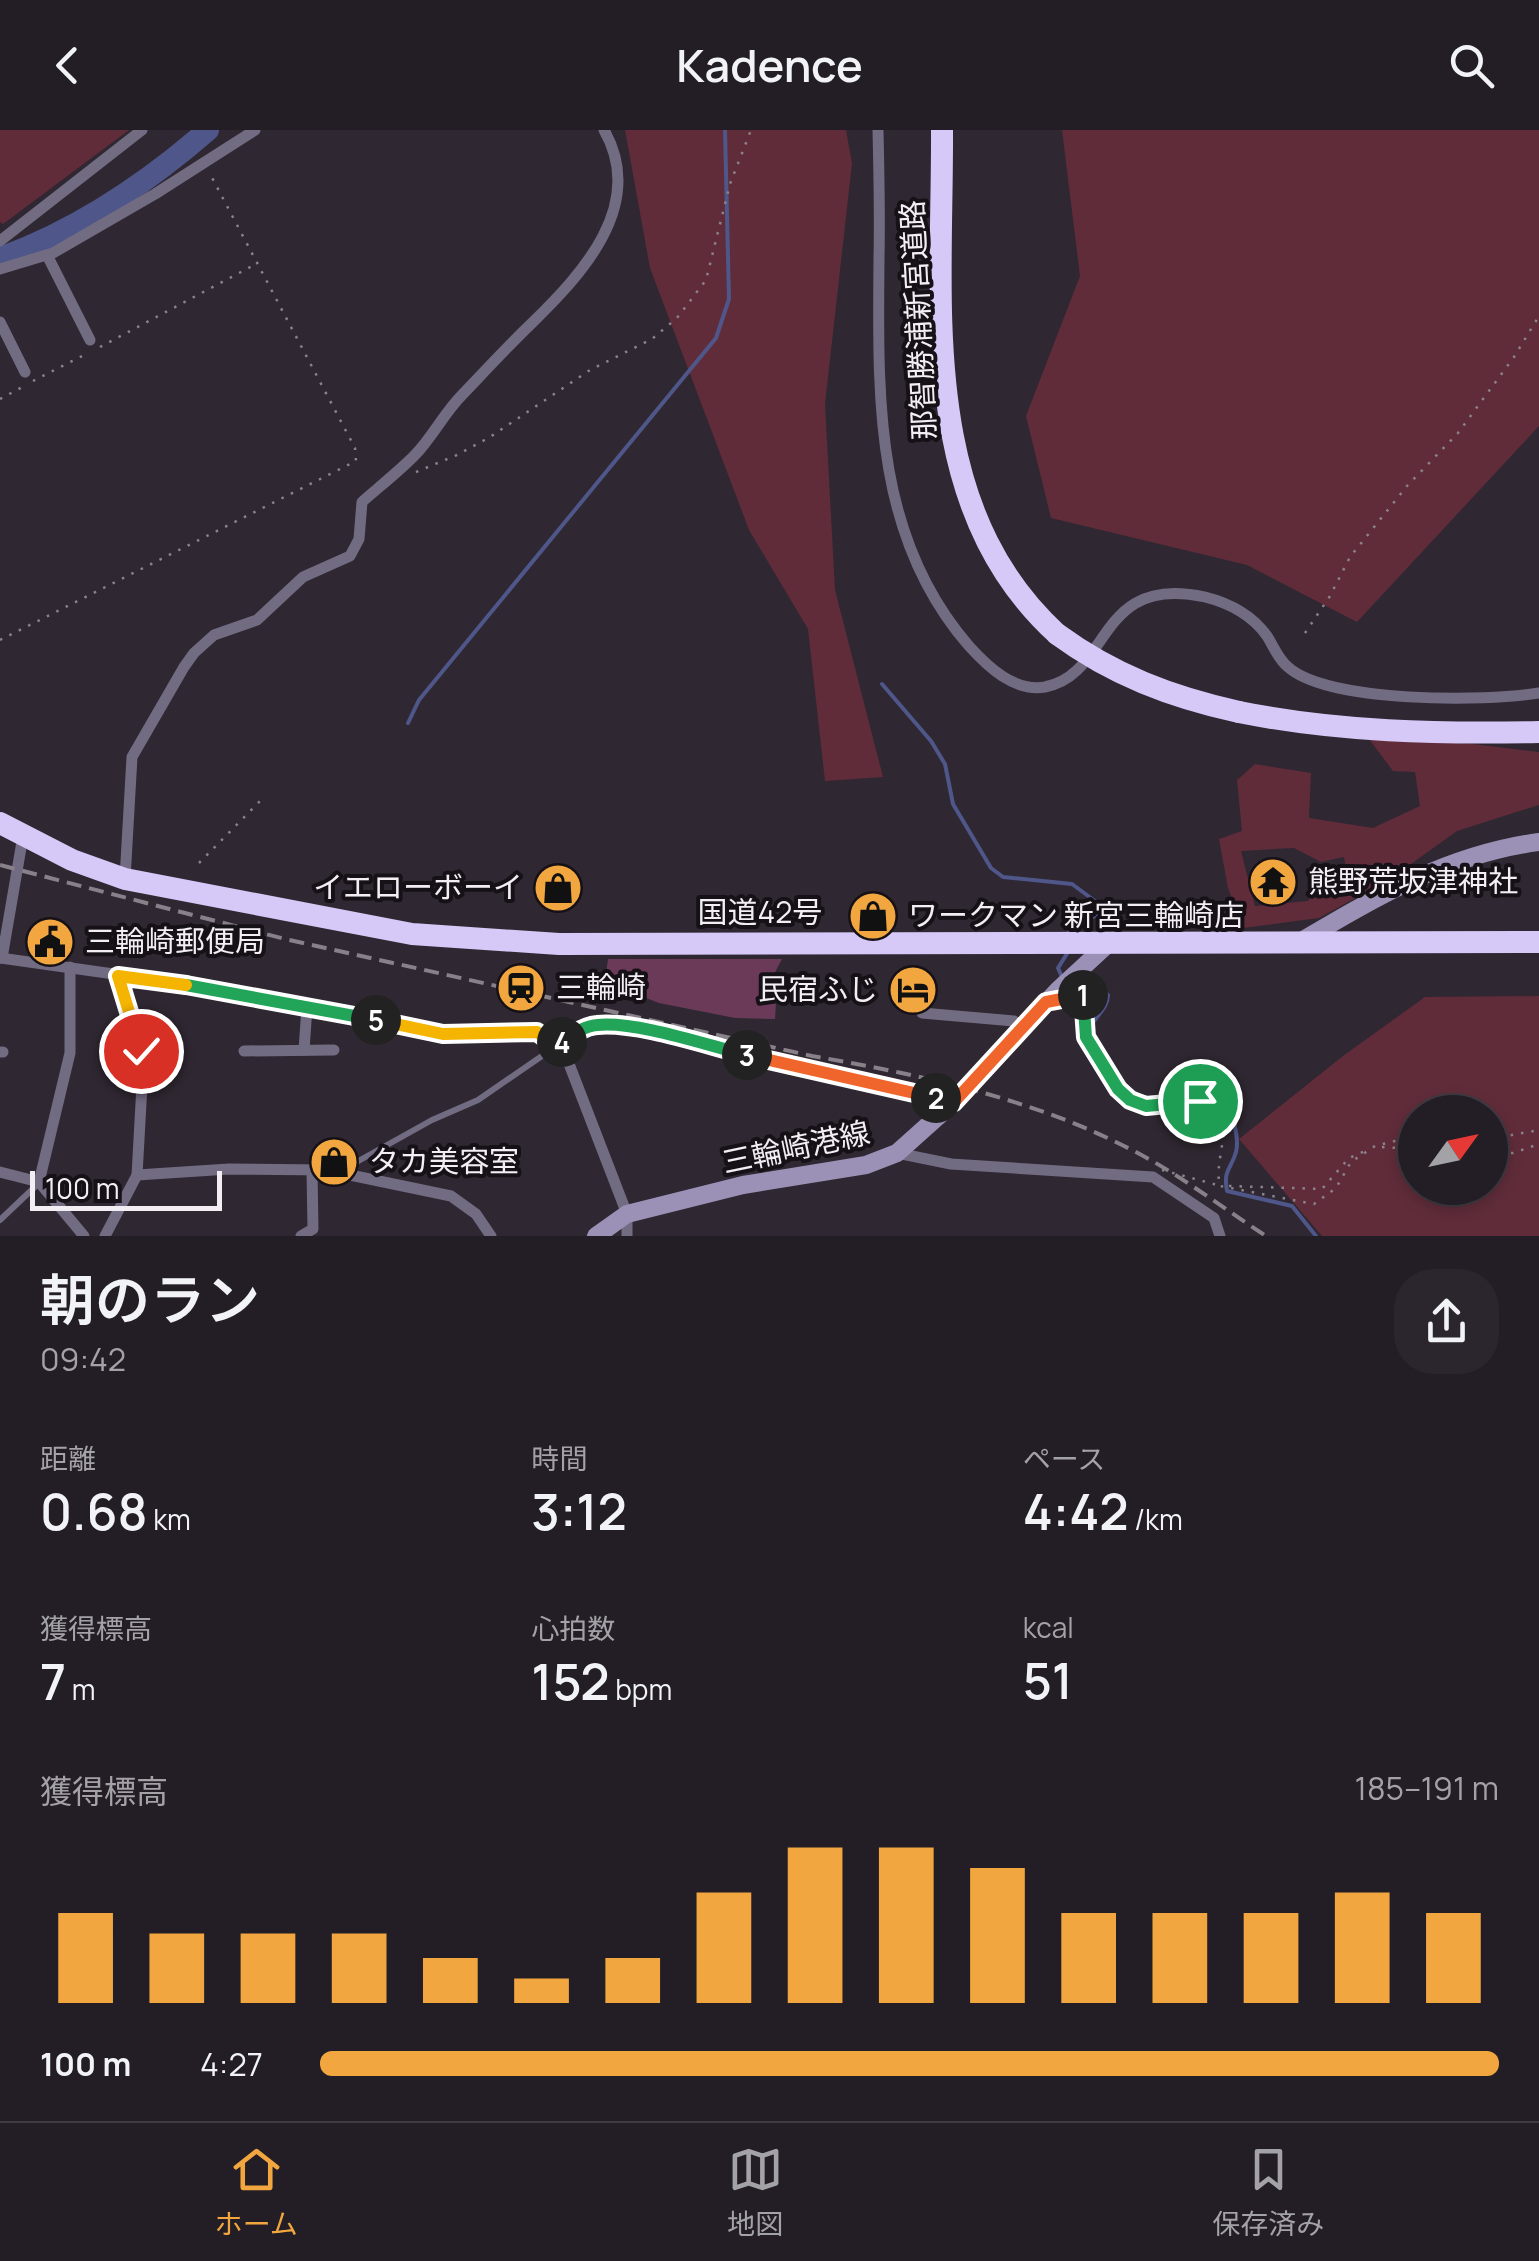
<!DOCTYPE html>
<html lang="ja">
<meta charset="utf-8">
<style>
body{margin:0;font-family:Manrope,"Noto Sans JP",sans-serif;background:#2b262d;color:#f1f3f6;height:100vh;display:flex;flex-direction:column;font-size:38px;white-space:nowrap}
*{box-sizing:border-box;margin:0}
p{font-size:32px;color:#a3a2a7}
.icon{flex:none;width:55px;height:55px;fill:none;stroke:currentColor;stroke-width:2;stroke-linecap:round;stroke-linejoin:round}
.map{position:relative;height:1106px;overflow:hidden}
.side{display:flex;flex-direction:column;background:#231d25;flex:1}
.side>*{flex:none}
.needle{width:65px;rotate:57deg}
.buttons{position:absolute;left:1398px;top:965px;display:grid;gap:20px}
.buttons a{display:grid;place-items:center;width:110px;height:110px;border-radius:50%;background:#231d25;box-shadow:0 5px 15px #0003,0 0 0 2px #403b42;font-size:50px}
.scale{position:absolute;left:30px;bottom:25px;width:192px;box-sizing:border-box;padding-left:10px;border:5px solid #f3edf4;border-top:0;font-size:28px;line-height:35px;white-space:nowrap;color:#f3edf4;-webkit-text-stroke:8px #151116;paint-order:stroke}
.pin{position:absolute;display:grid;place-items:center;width:85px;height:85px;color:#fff;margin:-42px;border:5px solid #fff;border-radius:50%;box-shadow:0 2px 10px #0007}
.km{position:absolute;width:50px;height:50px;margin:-25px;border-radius:50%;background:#222;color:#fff;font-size:28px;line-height:50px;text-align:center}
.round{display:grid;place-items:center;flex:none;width:105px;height:105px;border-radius:40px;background:#2b262d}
.summary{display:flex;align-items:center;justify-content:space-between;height:170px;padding:0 40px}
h1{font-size:55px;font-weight:600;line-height:75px}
.figures{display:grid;grid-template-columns:repeat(3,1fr);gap:15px;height:170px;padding:10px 40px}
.figures div{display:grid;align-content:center}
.figures b{font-size:50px;font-weight:600}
.figures small{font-size:28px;font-weight:400}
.figures p{font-size:28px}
.chart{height:280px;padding:20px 40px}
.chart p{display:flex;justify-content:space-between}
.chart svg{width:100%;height:180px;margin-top:10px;stroke:#f1a63f;stroke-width:6}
ul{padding:0 40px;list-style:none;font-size:32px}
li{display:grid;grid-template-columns:160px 120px 1fr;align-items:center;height:75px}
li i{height:25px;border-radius:12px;background:#f1a63f}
header{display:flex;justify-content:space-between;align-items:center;height:130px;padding:0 40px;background:#231d25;font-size:45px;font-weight:600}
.tabs{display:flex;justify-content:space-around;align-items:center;height:140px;border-top:2px solid #403b42;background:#231d25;font-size:28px;color:#a3a2a7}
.tabs a{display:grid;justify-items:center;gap:5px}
.tabs .selected{color:#f1a63f}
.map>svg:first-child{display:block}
.green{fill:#602c3a;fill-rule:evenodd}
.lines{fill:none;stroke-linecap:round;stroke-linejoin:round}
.stream{stroke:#4f5689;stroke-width:4}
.river{stroke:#4f5689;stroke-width:22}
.building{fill:#6b3a59}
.path{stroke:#8b838c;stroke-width:2.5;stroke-dasharray:2.5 8;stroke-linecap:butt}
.lane{stroke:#726c83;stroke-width:6}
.street{stroke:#726c83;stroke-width:11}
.secondary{stroke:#9b90b5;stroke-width:18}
.highway{stroke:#d6c8f7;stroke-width:22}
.rail{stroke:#888189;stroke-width:4;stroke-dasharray:15 8;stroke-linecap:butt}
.highway-bridge{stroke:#d6c8f7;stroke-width:22}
.split-1-casing{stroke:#fff;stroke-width:20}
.split-2-casing{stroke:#fff;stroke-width:20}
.split-3-casing{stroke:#fff;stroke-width:20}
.split-4-casing{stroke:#fff;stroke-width:20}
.split-5-casing{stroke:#fff;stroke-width:20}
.split-6-casing{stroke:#fff;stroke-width:20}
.split-7-casing{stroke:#fff;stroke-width:20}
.split-1{stroke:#22a559;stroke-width:12}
.split-2{stroke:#f0652b;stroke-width:12}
.split-3{stroke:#f0652b;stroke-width:12}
.split-4{stroke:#22a559;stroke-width:12}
.split-5{stroke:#f5b400;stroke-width:12}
.split-6{stroke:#22a559;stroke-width:12}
.split-7{stroke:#f5b400;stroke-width:12}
.labels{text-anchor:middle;stroke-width:8;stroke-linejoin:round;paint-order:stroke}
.street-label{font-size:30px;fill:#f3edf4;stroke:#151116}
.poi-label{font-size:30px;fill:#f3edf4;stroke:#151116;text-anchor:start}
</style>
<header><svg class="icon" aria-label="back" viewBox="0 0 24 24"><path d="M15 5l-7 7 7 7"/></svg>Kadence<svg class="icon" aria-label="search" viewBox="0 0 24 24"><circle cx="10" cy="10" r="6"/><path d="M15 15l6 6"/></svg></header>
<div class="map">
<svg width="1539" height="1106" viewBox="0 0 1539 1106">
<rect width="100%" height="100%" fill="#2f2731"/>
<g class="green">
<path d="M0,0H129L3,94L0,92Z"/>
<path d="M625,0H846L852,33L825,274L835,460L883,647L825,651L808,499L749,400L650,138Z"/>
<path d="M1062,0H1539V296L1357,492L1247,435L1051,388L1026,286L1080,146Z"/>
<path d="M1369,609L1473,614L1539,622V675L1457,701L1390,749L1319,788L1243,798L1228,758L1219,709L1242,701L1237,650L1255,634L1311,643L1309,688L1373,698L1420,676L1415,642L1393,641ZM1294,718L1321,732L1344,727L1346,738L1324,741L1320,754L1308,771L1255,776L1241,721Z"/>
<path d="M1539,866V1106H1322L1239,1009L1343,926L1425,867ZM1415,982H1490V1058H1415Z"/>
</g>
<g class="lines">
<g class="stream">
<path d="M882,554L931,611L945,634L953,674L991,738L1003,747L1072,754L1099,774V783L1069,802"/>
<path d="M408,593L419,570L716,208L729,169L725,0"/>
<path d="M1062,847L1058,838L1068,822"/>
<path d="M1074,855L1096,856L1108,865C1108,882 1087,890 1090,907C1092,916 1103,927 1108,934C1151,996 1167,958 1225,966C1231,980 1240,1008 1236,1022C1231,1040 1223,1039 1227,1061L1292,1076L1316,1106"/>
</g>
<path class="river" d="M0,128C78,100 146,54 208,0"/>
</g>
<g class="building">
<path d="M1259,746L1282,754L1277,771L1253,764Z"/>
<path d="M608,829H782L769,854L776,873L775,889L735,888L659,873L605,852Z"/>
</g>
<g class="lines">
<g class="path">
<path d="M100,217L256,134"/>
<path d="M33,251L88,223"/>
<path d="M0,269L26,255"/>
<path d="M416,342L457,325L490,307L590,240L652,209L677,188L706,150L730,54L751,0"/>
<path d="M1305,503L1330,466L1350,427L1407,356L1458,303L1514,227L1539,186"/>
<path d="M0,510L356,331L355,318L209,42"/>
<path d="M199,733L265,666"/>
<path d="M1076,864L1086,866C1086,876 1083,888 1084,897C1085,917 1125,973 1145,976C1172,981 1197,964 1223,976C1229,1003 1214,1036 1220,1056L1314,1074L1336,1058L1351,1032L1375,1016L1415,1006"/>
<path d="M1490,1009L1539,1000"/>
<path d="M1382,1017L1415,1019"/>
<path d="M1490,1023H1513L1539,1014"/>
<path d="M1162,1040L1221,1056"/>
<path d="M1229,1056L1322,1059L1349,1028L1365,1021"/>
</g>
<g class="lane">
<path d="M597,895L633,898L951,971"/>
<path d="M346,1044L353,1034L432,990L478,970L555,917"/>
<path d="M0,1090L39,1053"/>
</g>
<g class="street">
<path d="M878,0C879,43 880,86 879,128C878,265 873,406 969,516C988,537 1014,562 1045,557C1112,544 1096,443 1205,467C1229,473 1252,485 1267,506C1274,517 1278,529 1288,537C1328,573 1486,572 1539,563"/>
<path d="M0,111L142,0"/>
<path d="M47,125L90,210"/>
<path d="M0,139L53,123L155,64L255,0"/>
<path d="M0,192L25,242"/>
<path d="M125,749L132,627L184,537L194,523L214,505L257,490L303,447L350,426L359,409L362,372C379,357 398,342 414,326C432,308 444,283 462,265C485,241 508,216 532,193C582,144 647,75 604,0"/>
<path d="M0,828L213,858L443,904L537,902L549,907L566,926L627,1084V1106"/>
<path d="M2,828L23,706"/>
<path d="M70,837V923L39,1052L84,1106"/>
<path d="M922,883L1014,891L1023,897"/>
<path d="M557,916L576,902L596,895"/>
<path d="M304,920L307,877"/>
<path d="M244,921L334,920"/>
<path d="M0,922H3"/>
<path d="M897,1023L951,1034L1153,1047L1214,1088L1220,1106"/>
<path d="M0,1042L39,1052"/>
<path d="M137,1045L229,1039L326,1040L451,1066L476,1084L491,1106"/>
<path d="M105,1106L137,1045L142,955L141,921L118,846"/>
<path d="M301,1106L313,1099L312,1040"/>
</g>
<g class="secondary">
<path d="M1298,813C1376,767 1448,724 1539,712"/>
<path d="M596,1106L627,1084L743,1055L866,1035L897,1023L954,972L1058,860L1109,813"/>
</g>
<g class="highway">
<path d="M942,0C943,174 916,375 1057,504"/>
<path d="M1239,582C1338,602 1438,604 1539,602"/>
<path d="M0,693L72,730L125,749L412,804L559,814L1539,812"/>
</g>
<path class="rail" d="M0,735L285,809L812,926C921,945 1031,968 1130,1019C1178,1043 1221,1077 1266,1106"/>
<path class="highway-bridge" d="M1057,504C1113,545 1171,567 1239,582"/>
</g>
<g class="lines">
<g class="split-1-casing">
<path id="split-1" d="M1083,865L1086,907L1118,959L1130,970L1146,976L1200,971"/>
</g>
<g class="split-2-casing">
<path id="split-2" d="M936,968L954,972L1046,872L1083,865"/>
</g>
<g class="split-3-casing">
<path id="split-3" d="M747,925L936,968"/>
</g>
<g class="split-4-casing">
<path id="split-4" d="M562,912C572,905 584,896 597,895C637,891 706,915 747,925"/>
</g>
<g class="split-5-casing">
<path id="split-5" d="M376,890L443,904L537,902L556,916L562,912"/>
</g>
<g class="split-6-casing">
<path id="split-6" d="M186,855L376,890"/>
</g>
<g class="split-7-casing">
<path id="split-7" d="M141,921L118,846L186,855"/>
</g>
<use href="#split-1" class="split-1"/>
<use href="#split-2" class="split-2"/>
<use href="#split-3" class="split-3"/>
<use href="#split-4" class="split-4"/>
<use href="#split-5" class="split-5"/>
<use href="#split-6" class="split-6"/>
<use href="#split-7" class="split-7"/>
</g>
<defs>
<g id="temple-disc" transform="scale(2.5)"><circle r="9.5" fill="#f1a63f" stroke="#151116"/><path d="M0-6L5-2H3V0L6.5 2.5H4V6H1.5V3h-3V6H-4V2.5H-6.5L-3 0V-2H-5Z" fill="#111"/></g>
<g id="shop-disc" transform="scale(2.5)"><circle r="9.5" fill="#f1a63f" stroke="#151116"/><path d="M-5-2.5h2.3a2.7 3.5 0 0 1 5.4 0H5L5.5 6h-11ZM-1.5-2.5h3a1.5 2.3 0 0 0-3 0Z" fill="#111"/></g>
<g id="civic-disc" transform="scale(2.5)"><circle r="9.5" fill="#f1a63f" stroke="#151116"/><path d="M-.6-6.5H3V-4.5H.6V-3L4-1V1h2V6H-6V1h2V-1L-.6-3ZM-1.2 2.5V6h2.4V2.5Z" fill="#111"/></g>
<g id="station-disc" transform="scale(2.5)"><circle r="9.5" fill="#f1a63f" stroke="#151116"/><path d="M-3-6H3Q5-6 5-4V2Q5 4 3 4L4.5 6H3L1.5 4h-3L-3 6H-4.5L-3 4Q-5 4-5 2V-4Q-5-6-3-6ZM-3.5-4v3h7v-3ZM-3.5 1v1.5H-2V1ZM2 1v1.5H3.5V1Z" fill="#111"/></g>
<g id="hotel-disc" transform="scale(2.5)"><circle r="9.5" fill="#f1a63f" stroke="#151116"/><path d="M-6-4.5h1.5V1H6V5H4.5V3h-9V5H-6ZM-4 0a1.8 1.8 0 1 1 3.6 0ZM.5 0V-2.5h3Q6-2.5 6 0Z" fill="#111"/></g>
</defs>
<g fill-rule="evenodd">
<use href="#temple-disc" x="1273" y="752"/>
<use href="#shop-disc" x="558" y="758"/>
<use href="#shop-disc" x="873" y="786"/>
<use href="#civic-disc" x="50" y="812"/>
<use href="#station-disc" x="521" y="858"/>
<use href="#hotel-disc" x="913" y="860"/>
<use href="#shop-disc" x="334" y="1032"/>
</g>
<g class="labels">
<g class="street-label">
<text transform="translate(919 190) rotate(-93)" y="10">那智勝浦新宮道路</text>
<text x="760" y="793">国道42号</text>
<text transform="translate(796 1018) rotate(-12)" y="10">三輪崎港線</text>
</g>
<g class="poi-label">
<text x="1308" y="762">熊野荒坂津神社</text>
<text x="523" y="768" text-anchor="end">イエローボーイ</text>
<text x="908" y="796">ワークマン 新宮三輪崎店</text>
<text x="85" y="822">三輪崎郵便局</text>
<text x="556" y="868">三輪崎</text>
<text x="878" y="870" text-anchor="end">民宿ふじ</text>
<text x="369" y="1042">タカ美容室</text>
</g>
</g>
</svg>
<div class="buttons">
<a><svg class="needle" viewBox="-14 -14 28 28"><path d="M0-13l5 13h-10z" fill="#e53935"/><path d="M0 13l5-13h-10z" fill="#a3a2a7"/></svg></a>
</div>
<div class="scale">100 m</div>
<div class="pin" style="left:1200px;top:971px;background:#1e9e55"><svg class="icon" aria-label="arrive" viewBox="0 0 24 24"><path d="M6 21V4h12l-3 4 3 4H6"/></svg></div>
<div class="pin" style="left:141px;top:921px;background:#d93025"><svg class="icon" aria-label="check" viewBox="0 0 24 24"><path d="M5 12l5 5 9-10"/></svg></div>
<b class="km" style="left:1083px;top:865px">1</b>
<b class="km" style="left:936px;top:968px">2</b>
<b class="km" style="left:747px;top:925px">3</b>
<b class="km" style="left:562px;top:912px">4</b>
<b class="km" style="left:376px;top:890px">5</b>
</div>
<section class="side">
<div class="summary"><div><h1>朝のラン</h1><p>09:42</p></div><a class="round"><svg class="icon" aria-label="share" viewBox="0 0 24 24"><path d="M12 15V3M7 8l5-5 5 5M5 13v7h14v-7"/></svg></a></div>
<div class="figures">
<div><p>距離</p><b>0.68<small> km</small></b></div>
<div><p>時間</p><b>3:12</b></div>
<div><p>ペース</p><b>4:42<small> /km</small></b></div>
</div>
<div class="figures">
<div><p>獲得標高</p><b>7<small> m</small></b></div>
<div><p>心拍数</p><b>152<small> bpm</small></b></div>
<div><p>kcal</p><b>51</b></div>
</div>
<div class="chart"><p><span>獲得標高</span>185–191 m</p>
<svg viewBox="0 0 160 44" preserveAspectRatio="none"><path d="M5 44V22M15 44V27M25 44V27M35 44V27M45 44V33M55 44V38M65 44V33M75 44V17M85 44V6M95 44V6M105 44V11M115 44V22M125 44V22M135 44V22M145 44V17M155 44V22"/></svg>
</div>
<ul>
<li><b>100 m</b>4:27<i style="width:100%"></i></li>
</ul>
</section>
<nav class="tabs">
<a class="selected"><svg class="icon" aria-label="home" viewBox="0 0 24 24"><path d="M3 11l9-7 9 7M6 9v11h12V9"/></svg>ホーム</a>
<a><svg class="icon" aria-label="map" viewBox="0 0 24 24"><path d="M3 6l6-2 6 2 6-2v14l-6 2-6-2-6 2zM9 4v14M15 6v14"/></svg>地図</a>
<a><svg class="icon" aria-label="saved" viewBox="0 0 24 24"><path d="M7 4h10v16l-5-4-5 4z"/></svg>保存済み</a>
</nav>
